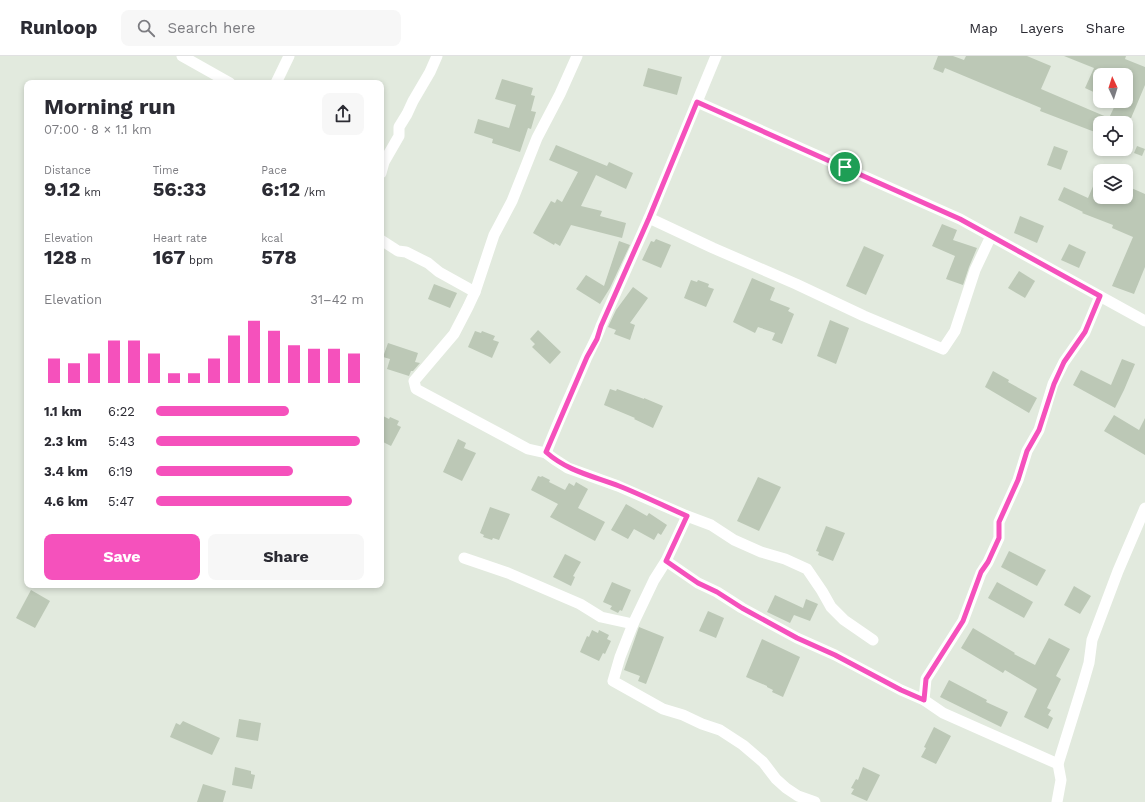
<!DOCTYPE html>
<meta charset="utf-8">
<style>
body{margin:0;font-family:"Work Sans",sans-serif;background:#f7f7f7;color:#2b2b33;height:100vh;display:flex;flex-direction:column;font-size:15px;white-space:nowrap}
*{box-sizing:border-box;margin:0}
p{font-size:13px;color:#7c7c81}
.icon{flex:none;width:22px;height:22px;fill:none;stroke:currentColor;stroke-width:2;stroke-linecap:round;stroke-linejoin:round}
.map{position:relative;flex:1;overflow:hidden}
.side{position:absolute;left:24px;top:24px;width:360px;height:508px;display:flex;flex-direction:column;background:#fff;border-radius:8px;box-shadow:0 2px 6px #0003}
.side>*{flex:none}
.needle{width:26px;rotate:356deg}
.tools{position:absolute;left:1093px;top:12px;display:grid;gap:8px}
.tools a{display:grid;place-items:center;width:40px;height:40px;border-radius:8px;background:#fff;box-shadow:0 2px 6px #0003;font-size:20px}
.pin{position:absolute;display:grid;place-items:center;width:34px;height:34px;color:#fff;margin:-17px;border:2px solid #fff;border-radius:50%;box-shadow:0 1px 4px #0007}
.round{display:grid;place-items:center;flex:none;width:42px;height:42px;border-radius:8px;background:#f7f7f7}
.head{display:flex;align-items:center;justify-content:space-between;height:68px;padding:0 20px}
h1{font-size:22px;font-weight:700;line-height:30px}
.stats{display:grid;grid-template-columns:repeat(3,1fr);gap:6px;height:68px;padding:4px 20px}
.stats div{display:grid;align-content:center}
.stats b{font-size:20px;font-weight:700}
.stats small{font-size:11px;font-weight:400}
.stats p{font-size:11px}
.chart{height:112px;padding:8px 20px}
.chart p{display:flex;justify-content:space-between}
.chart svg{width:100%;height:72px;margin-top:4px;stroke:#f551bc;stroke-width:6}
.action{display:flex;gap:8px;margin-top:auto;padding:8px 20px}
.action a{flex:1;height:46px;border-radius:8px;background:#f551bc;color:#fff;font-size:16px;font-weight:700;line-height:46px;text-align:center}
.action a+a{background:#f7f7f7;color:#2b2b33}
ul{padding:0 20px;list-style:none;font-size:13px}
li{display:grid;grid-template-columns:64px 48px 1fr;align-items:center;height:30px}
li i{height:10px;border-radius:5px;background:#f551bc}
header{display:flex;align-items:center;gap:24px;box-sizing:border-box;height:56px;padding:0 20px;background:#fff;border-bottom:1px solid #e1e1e2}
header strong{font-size:19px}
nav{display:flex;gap:22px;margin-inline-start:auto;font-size:14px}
.search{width:280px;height:36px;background:#f7f7f7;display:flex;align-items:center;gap:10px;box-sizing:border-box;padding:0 14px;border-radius:8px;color:#7c7c81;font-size:15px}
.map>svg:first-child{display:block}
.building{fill:#bcc8b6}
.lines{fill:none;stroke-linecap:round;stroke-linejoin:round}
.minor{stroke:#fff;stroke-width:11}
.route-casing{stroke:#fff;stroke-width:8}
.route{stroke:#f551bc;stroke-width:5}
</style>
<header>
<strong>Runloop</strong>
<div class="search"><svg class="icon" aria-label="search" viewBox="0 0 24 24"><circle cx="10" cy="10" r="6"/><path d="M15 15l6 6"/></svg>Search here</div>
<nav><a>Map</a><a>Layers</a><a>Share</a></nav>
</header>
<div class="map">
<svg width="1145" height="746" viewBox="0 0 1145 746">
<rect width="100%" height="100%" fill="#e2eade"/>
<g class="building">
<path d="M938,0H953L964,4L966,0H1027L1051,10L1041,33L1109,62L1117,45H1126V19H1112L1100,15V39L1085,32L1094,12L1064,0H1126L1125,3L1145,11V29L1129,67H1100V78L1040,55L1041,52L945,12L943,17L933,13Z"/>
<path d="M648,12L682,21L677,39L643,30Z"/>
<path d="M502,23L533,32L531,39L535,40L531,55L536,56L531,73L528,72L520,96L492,87L493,83L474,77L478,63L509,72L516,49L495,43Z"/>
<path d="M556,89L607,110L609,106L633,117L626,133L596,119L581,150L602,155L600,160L626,167L622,182L571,169L560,190L555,187L554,189L533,177L551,145L555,147L557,143L562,146L578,116L549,104Z"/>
<path d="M1054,90L1068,95L1061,114L1047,109Z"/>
<path d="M1137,90L1145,93L1142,100L1134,97Z"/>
<path d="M1100,114V141H1108L1122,147L1126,141L1129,131L1145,138V211L1134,238L1112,230L1133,181L1112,172L1113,169L1082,157L1083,156L1058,144L1064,131L1088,142Z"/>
<path d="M1020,160L1044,170L1037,187L1014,177Z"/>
<path d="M942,168L957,174L953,184L977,192L969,211L963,229L946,223L955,200L932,190Z"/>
<path d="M656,183L671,189L661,212L642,204L651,185L654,186Z"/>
<path d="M619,185L630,189L610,232L600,248L576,233L586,219L604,230Z"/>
<path d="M1069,188L1086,196L1079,212L1061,204Z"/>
<path d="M864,190L884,199L866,239L846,230Z"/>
<path d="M1019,215L1035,225L1025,242L1008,232Z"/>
<path d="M752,222L775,232L770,244L790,252L788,255L794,258L782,288L772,284L775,277L758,271L755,277L733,266Z"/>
<path d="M691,224L697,226L698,224L709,228L708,231L714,233L706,251L684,242Z"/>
<path d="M434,228L457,237L450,252L428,243Z"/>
<path d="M633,231L648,242L630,267L635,269L630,284L614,278L616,274L608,271L616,254Z"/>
<path d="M830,264L849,272L836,308L817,300Z"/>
<path d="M538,274L561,296L550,308L532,291L535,288L530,283Z"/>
<path d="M475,275L481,277L482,275L495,280L493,284L499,286L492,302L468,291Z"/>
<path d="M388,287L418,297L415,306L420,307L413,315H411L409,320L387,313L390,303L383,301Z"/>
<path d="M1122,303L1135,308L1124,334L1115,352L1073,329L1081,314L1111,329Z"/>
<path d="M993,315L1009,324L1008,326L1037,342L1029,357L985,331Z"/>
<path d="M610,333L616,335L617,333L644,343V342L663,350L653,372L634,363L635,362L604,349Z"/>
<path d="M381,359L389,363L390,361L399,365L397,369L401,371L391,390L381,385Z"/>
<path d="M1114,359L1139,374L1145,362V399L1104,375Z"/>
<path d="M458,383L466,387L464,392L476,397L462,425L443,416Z"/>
<path d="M538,420L541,421L542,420L550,424L549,426L565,434L569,427L574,430L576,426L588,433L578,452L605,466L595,485L550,461L558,448L531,434Z"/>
<path d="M758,421L781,431L759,475L737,465Z"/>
<path d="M626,448L647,460L649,457L667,469L661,479L658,477L654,484L634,473L628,483L611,474Z"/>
<path d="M490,451L510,458L499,484L493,482L492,484L483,481L484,479L480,477Z"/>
<path d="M826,470L845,477L833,505L818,499L819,496L816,495Z"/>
<path d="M1009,495L1046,514L1037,530L1001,511Z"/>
<path d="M565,498L581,506L573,520L575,521L571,530L553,521Z"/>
<path d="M612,526L631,534L622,555L620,554L618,557L610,553L612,550L603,546Z"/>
<path d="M997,526L1033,546L1024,562L988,542Z"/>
<path d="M1074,530L1091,540L1080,558L1064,549Z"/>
<path d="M31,534L50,545L35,572L16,562Z"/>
<path d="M775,539L803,552L806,543L818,548L810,565L794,559L790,567L767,556Z"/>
<path d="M708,555L724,562L716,582L699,575Z"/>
<path d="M639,571L664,581L646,628L638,625L640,620L624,614Z"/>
<path d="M973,572L1015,597L1014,598L1035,609L1049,582L1070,593L1056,620L1061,623L1047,652L1051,654L1048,659L1053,662L1048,673L1024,661L1037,633L1005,614L1003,617L961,592Z"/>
<path d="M592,574L598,577L599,574L609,579L607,583L611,585L605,598L603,597L599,605L580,596L587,580L589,581Z"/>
<path d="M762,583L800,601L783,641L772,636L773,634L767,631V630L746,621Z"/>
<path d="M949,624L987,644L986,646L1008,656L1001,671L940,641Z"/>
<path d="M239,663L261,667L258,685L236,681Z"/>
<path d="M183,665L220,682L212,699L170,681L176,667L180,669Z"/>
<path d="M934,671L951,680L936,708L921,701L926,692L924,691Z"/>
<path d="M235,711L251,715V718L255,719L252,733L232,729Z"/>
<path d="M863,711L880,719L867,745L851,738L854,733L851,732L856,723L858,724Z"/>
<path d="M203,728L226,735L223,746H197Z"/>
</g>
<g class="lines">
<g class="minor">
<path d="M182,0L230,27"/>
<path d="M577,0L560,38L537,82L512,145L494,179L475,236L468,251L454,278L414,325L416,333L528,393L546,397L554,403L568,412L618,430L687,460L711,469L734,484L761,496L785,503L807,513L822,535L831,551L844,564L873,584"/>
<path d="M276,27L289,0"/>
<path d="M697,46L960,163L1145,265"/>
<path d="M381,117L384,106L399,80V71L407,58L413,45L430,16L437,0"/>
<path d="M649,162L713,192L796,228L864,260L943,293L955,275L975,214L991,180"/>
<path d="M381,184L398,195L406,196L428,207L439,216L475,236"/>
<path d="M546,397C558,365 573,334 586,303C591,292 597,282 601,270L649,162L716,0"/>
<path d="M687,460L666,505L654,524L633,568L620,601L613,625L663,653L683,659L702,668L720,674L743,689L763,706L776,723L786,732L798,740L815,746"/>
<path d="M464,502L508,517L580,548L601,561L633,568"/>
<path d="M666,505L698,527L717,536L742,552L797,582L835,599L901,634L924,644L943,657L1058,708"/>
<path d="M924,644L926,623L963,565L981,517L988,506L999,482V466L1018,424L1027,395L1039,374L1053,328L1064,306L1085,276L1100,240"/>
<path d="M1057,746L1061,724L1058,708L1082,631L1089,607L1092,584L1118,515L1145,452"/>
</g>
</g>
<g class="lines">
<g class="route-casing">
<path id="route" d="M697,46L960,163L1100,240L1085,276L1064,306L1054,328L1039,374L1027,395L1018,424L999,466V482L988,506L981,516L963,565L926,623L924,644L901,634L835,599L797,582L742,552L717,536L698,527L666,505L687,460C664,450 642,439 619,430C593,420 567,415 546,396L587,301L597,283L601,270L649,162Z"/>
</g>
<use href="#route" class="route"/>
</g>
</svg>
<div class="tools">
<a><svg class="needle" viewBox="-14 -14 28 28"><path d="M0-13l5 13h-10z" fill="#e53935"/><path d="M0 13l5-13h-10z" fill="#7c7c81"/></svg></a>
<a><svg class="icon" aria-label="locate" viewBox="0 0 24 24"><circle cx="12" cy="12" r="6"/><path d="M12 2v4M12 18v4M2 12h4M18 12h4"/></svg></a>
<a><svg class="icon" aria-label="layers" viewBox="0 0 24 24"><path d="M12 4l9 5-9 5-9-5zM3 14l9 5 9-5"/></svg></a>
</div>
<div class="pin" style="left:845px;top:111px;background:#1e9e55"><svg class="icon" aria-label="arrive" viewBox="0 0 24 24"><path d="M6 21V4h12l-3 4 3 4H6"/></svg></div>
<section class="side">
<div class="head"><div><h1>Morning run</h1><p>07:00 · 8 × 1.1 km</p></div><a class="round"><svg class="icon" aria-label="share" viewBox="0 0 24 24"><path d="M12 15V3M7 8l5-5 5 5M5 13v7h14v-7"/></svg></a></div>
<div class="stats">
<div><p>Distance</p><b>9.12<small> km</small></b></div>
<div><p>Time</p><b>56:33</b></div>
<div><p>Pace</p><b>6:12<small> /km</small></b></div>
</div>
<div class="stats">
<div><p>Elevation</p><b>128<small> m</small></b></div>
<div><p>Heart rate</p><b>167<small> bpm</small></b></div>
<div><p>kcal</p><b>578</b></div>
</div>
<div class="chart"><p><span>Elevation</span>31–42 m</p>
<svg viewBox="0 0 160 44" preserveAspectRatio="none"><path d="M5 44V29M15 44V32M25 44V26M35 44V18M45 44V18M55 44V26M65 44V38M75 44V38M85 44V29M95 44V15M105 44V6M115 44V12M125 44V21M135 44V23M145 44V23M155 44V26"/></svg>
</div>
<ul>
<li><b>1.1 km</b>6:22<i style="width:64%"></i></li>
<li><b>2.3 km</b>5:43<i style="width:98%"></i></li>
<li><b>3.4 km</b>6:19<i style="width:66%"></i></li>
<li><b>4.6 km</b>5:47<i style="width:94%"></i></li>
</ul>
<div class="action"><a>Save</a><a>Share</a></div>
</section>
</div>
